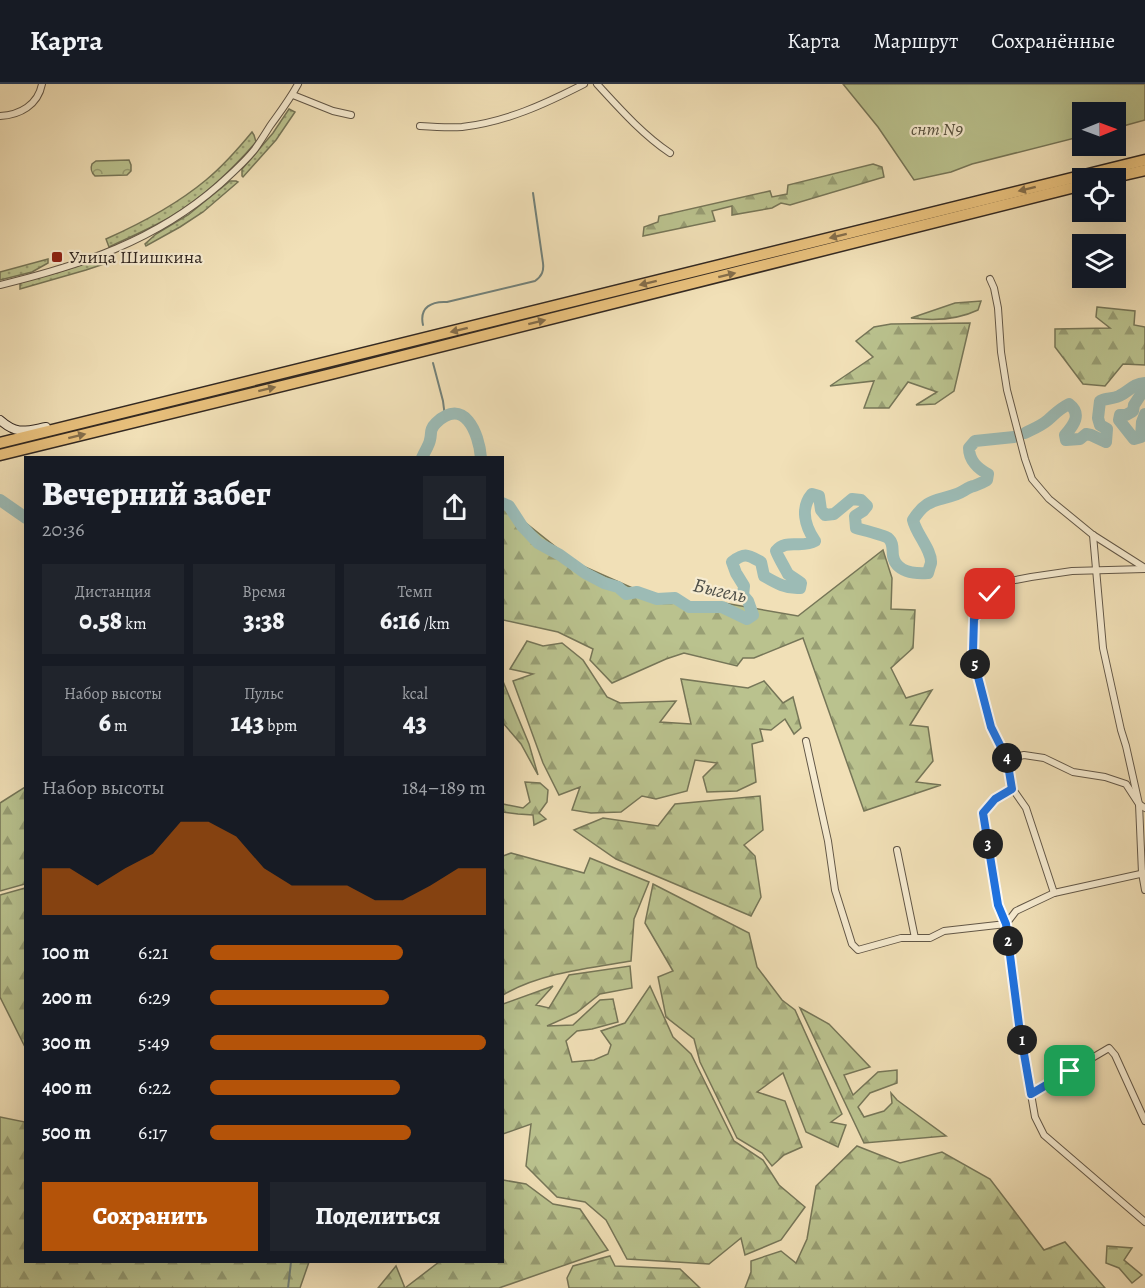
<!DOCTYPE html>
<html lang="ru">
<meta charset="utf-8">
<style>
body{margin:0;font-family:Alegreya,serif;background:#20242c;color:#f1f3f6;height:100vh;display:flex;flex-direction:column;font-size:22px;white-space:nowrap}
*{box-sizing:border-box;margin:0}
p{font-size:20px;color:#9ea1a6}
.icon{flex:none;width:33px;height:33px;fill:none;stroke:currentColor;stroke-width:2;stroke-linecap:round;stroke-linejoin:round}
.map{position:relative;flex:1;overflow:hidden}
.drawer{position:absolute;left:24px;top:372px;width:480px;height:807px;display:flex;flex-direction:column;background:#171b24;border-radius:0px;box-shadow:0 6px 24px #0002}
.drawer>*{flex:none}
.needle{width:39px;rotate:89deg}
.fabs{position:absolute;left:1072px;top:18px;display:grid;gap:12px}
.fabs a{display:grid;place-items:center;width:54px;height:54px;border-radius:0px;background:#171b24;box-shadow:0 6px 24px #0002;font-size:30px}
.pin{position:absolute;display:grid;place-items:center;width:51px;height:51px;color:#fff;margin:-26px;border-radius:12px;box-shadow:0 3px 9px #0006}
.km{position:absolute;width:30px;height:30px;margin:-15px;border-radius:50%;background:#222;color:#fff;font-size:16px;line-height:30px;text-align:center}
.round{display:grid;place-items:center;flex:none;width:63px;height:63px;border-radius:0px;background:#20242c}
.overview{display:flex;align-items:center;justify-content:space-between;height:102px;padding:0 18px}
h1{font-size:33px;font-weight:800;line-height:45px}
.stats{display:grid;grid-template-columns:repeat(3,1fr);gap:9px;height:102px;padding:6px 18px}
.stats div{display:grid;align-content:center;border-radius:0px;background:#20242c;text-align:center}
.stats b{font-size:26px;font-weight:800}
.stats small{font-size:16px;font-weight:400}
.stats p{font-size:16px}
.chart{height:168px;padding:12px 18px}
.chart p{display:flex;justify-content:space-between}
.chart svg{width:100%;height:108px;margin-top:6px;fill:#b45309;opacity:.7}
.button{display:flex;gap:12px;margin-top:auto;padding:12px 18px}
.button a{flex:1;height:69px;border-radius:0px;background:#b45309;color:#fff;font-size:24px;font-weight:800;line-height:69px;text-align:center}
.button a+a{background:#20242c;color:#f1f3f6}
ul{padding:0 18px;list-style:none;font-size:20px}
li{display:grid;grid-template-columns:96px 72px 1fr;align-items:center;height:45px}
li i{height:15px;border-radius:8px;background:#b45309}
header{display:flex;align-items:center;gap:36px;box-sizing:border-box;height:84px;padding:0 30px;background:#171b24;border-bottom:2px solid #363941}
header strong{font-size:28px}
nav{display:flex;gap:33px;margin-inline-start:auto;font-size:21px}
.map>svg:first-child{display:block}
.grass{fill:url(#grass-dots);stroke:#767658;stroke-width:1.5}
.forest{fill:url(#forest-firs);stroke:#767658;stroke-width:1.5}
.park{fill:url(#park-crowns);stroke:#767658;stroke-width:1.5}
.garden{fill:#bac28e;stroke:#767658;stroke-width:1.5}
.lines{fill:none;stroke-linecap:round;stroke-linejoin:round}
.stream{stroke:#72817a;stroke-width:2}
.river{stroke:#9cbbb5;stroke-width:12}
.street-casing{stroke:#625747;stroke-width:8}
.secondary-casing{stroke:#332922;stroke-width:10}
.highway-casing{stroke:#332922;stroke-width:13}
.street{stroke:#f6ebd0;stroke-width:6}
.secondary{stroke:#f6ebd0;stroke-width:8}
.highway{stroke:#e8c07c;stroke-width:10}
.oneway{fill:#846d4a}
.route-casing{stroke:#fff;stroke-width:12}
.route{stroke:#1a73e8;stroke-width:8}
.poi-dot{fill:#8f2418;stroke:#f6ebd0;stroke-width:2}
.labels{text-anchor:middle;stroke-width:4.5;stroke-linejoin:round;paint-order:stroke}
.park-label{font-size:18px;font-style:italic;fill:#554f3d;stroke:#f6ebd0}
.poi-label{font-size:18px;fill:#332922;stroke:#f6ebd0;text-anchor:start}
.water-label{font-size:20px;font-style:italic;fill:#4d4e47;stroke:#f6ebd0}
</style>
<header>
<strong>Карта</strong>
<nav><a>Карта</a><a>Маршрут</a><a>Сохранённые</a></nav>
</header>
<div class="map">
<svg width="1145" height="1204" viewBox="0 0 1145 1204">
<defs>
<pattern id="grass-dots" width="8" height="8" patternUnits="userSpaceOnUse" patternTransform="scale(1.5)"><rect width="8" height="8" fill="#bac28e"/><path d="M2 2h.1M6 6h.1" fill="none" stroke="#989e74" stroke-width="1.8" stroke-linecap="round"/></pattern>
<pattern id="forest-firs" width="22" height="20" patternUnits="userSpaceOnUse" patternTransform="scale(1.5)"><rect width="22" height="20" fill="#bac28e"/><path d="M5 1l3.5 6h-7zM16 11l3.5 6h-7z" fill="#989e74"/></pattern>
<pattern id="park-crowns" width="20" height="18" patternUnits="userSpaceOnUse" patternTransform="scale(1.5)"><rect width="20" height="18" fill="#bac28e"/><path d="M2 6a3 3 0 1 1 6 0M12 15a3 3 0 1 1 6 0" fill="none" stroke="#989e74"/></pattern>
</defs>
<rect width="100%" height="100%" fill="#f1e0b7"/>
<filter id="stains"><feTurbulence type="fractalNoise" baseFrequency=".00333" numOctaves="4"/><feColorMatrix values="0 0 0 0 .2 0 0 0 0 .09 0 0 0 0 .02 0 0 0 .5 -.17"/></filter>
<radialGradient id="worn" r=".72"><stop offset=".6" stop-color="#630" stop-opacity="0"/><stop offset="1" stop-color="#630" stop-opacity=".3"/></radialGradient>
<g class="grass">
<path d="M289,25L295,28L276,56L243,93L242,92V85L273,49Z"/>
<path d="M252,48L254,51L256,58C232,86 203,113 172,132C152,144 130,153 109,163L106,155C142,139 176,121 206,96C223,82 238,65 252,48Z"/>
<path d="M230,97H236L238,98L203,128L180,143L146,162L145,160L156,150L188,131Z"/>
<path d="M108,172L110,178L86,186L20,205V200L22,198L62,187Z"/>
<path d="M48,175V179L32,188L0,196V188Z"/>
</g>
<g class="forest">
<path d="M873,80L882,83L884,93L790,121L781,119L772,124L732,131V122L712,127L715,137L643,152L644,143L658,138L659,132L770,107L772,113L787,110L788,101Z"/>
<path d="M981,217L978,226C957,236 934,237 911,234L955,219Z"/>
<path d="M1097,223L1135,227L1134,241L1145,243V281L1123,280L1105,302L1083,300L1055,263V245L1110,244L1096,233Z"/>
<path d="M970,239L954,307L935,320L916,321L937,308L908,298L889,324H864L874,297L830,302L873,273L856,257L874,243L891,240Z"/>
<path d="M502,420L576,479L646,510L696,521L724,519L798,532L883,466L892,494L891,525L915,526L913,564L891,584L906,614L932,606L910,641L928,643L933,677L916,698L941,701L864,727L803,554L754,574H743L737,582L684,569L666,575L612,599L590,576L593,565L558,548L503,536Z"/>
<path d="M527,557L543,562L562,559L583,576L607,613L620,619L676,617L660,638L691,640L681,595L748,604L764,597L783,619L793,613L801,644L794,650L785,635L771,646L760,645L763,657L752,660L756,698L737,707L707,708L703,693L717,679L695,676L687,707L656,715L642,712L621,728L591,729L572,726L580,703L559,711L543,679L513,597L533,590L510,585Z"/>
<path d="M502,595L529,660L538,691L521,660L503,639Z"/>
<path d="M525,698L540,699L548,706L547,718L539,729L546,735L534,741L533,731L518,730L503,728V720L523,724L530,718Z"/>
<path d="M25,703V800L0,807V719Z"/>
<path d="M760,712L763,746L744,761L755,772L761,813L751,832L616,775L574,746L603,734L658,742L675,720Z"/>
<path d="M511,769L584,789L590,774L649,798L634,835L631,877C589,884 540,889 503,911V772Z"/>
<path d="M653,800L749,849L757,883L782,916L795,926L842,1030L831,1038L846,1041L838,1063L806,1048L783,989L757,1008L785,1017L802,1063L784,1071L772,1082L762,1069L737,1054L700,978L694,955L666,933L658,893L673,887L645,839Z"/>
<path d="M25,804H26L25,963L0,913V811Z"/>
<path d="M630,882L632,904L600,910L576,929L547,942L573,941L600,916L613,915L618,938L592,945L577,947L566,957L572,978L594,976L608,970L611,961L601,947L625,939L650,902L673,953L691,970L734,1057L763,1076L779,1101L805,1123L781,1156L745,1171L741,1154L709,1180L627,1175L606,1136L585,1118L557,1113L526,1082L531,1040L503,1050V920L553,902L536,921L549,924L569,891Z"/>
<path d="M800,924L829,940L870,983L844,991L853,1011L878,988L897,986V999L870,1009L858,1023L864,1033L884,1027L892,1019L891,1009L897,1016L946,1052L864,1059Z"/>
<path d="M0,1033L25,1038L26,1178H309L300,1204H0Z"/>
<path d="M857,1062L900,1079L942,1068L990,1095L1044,1166L1065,1158L1105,1204H745L751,1188V1177L781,1167L796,1179L807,1155L816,1102Z"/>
<path d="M503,1096L526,1100L553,1120L580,1125L608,1166L499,1204H378L396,1182L405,1204L439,1178H502Z"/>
<path d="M1107,1162L1132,1164L1124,1176L1142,1191L1132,1199L1119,1184L1106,1179Z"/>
<path d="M610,1172L615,1182L680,1185L700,1204H569L567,1194L573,1182Z"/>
</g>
<path class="park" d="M129,76L131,81V87L127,91L95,92C91,88 90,85 92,80L96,77Z"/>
<path class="garden" d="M843,0H1145V36L1116,44V28H1083V52L972,80L951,88L914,96L878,43Z"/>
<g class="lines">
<g class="stream">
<path d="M423,241C419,223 432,217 447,218L535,197C542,192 544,187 543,179L533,109"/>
<path d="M433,279L443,317L445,333"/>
<path d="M288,1204L291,1178"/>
</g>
<g class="river">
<path d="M1145,304L1134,321L1133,327L1126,331H1120L1119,336L1134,355L1141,353L1142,338L1145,330"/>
<path d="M1025,349C1033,345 1041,342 1048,336C1056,329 1059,325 1069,320C1082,330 1074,341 1065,351L1066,356L1080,355L1086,350L1091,351L1106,358L1107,345L1100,341L1098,334L1100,317C1106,314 1113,315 1119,312C1130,307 1132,300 1145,299"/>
<path d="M422,374C424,368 429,362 430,356C432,349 429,346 436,339C464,312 479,349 481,374"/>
<path d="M0,416L26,434"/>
<path d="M502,419L509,422L522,442L538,459L560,471L585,489L604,499L618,503L626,510L637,508L657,515L675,514L689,523H722L747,535L753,531L748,517L743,511L744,502L736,489L732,478C745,468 748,471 761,478L764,492C776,499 786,505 800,504L801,499C797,496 792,493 788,490C787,488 776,469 776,467C786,454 802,465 815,457C805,442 800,424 812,410L819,412L821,426L825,431L834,430L852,415L861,416L867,422L863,427L855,432L856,444C863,446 884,451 888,454C894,459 892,466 893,472C896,488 914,490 928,489C929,485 930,482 931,479C932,466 916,450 913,436C927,414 935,418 957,410C963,408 968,403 974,402C979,400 982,399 987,396L988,390C978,385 969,376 969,364L975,357L1014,353"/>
</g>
<g class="street-casing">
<g id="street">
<path d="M597,0C620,25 642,50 670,69"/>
<path d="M293,11L333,27L351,31"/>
<path d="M0,32C20,31 38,21 42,0"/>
<path d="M420,42C434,43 448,44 462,43C506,38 545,20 584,0"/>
<path d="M990,195L994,204L998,224L1001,268L1007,306L1025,375L1032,395L1049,415L1093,451L1145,484"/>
<path d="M0,201C82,181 155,157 219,101C231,90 245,78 255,65C260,58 265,50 270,42C280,28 290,15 298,0"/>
<path d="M1093,451L1103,564L1121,646L1126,662L1139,720L1142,789L1145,806"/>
<path d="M806,657L828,757L835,806L852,860L858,866L901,854H930L944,847L1006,840L1016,827L1054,809L1145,789"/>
<path d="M1007,675L1024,671L1044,674L1073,688L1105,693L1126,700L1139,720L1145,724"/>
<path d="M1012,704L995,715L983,729L998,821L1006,840L1019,941L1035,1033L1044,1051L1145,1138"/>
<path d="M897,766L915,854"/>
<path d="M1054,809L1026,724L1012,704L1007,675L991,643L976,585L973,568L974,535L990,510L1010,497L1031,493L1072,487L1145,485"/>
<path d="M1031,1010L1109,964L1115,971L1145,1037"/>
</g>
</g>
<g class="secondary-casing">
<path id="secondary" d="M0,336C17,351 25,347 46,343"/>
</g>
<g class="highway-casing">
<g id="highway">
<path d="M1111,94L1145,86"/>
<path d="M0,359L1145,76"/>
<path d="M0,371L335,289L1083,101"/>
</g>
</g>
<use href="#street" class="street"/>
<use href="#secondary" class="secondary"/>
<use href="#highway" class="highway"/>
</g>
<defs><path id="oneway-solid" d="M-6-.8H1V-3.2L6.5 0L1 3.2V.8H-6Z" transform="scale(1.5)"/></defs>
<g class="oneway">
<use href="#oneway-solid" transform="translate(1027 105) rotate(166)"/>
<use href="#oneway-solid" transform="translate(838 152) rotate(166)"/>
<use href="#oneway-solid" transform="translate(727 191) rotate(-14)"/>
<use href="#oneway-solid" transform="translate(648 199) rotate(166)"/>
<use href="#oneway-solid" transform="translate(537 238) rotate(-14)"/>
<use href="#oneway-solid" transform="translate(459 246) rotate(166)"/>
<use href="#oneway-solid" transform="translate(267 305) rotate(-14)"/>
<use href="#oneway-solid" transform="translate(77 352) rotate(-14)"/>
</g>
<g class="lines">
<g class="route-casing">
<path id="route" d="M990,510L974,535L973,568L976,585L991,643L1007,675L1012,705L995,715L983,729L998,821L1006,840L1019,941L1031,1010L1070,987"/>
</g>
<use href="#route" class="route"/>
</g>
<rect class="poi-dot" x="51" y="167" width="12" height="12" rx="3"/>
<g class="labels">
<g class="park-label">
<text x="937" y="51">снт N9</text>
</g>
<g class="poi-label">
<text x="69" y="179">Улица Шишкина</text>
</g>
<g class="water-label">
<text transform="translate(720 506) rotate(13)" y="7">Быгель</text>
</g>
</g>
<rect width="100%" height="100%" filter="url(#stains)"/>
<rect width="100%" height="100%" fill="url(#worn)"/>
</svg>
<div class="fabs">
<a><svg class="needle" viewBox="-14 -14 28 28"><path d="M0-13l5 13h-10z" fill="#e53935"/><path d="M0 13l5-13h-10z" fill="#9ea1a6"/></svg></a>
<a><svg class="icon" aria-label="locate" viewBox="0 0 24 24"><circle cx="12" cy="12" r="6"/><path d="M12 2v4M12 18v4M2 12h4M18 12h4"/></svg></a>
<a><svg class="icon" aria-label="layers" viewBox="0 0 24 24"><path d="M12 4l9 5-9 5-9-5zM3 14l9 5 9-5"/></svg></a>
</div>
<div class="pin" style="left:1070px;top:987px;background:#1e9e55"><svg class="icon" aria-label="arrive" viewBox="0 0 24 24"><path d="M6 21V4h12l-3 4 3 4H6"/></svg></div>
<div class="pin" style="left:990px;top:510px;background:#d93025"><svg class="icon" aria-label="check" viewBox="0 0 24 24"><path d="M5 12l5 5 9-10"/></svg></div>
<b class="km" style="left:1022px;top:956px">1</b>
<b class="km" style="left:1008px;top:857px">2</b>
<b class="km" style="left:988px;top:760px">3</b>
<b class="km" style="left:1007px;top:674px">4</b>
<b class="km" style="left:975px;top:580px">5</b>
<section class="drawer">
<div class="overview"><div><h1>Вечерний забег</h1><p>20:36</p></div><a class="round"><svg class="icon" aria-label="share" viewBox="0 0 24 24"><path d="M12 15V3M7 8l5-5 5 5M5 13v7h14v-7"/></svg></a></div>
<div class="stats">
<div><p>Дистанция</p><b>0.58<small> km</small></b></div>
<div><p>Время</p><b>3:38</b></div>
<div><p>Темп</p><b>6:16<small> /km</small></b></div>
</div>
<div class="stats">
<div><p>Набор высоты</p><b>6<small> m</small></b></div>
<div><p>Пульс</p><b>143<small> bpm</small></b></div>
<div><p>kcal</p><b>43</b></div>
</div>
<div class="chart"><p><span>Набор высоты</span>184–189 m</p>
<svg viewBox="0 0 160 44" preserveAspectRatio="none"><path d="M0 44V25L10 25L20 32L30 25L40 19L50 6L60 6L70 12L80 25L90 32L100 32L110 32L120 38L130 38L140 32L150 25L160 25V44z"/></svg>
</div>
<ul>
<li><b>100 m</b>6:21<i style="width:70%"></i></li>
<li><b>200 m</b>6:29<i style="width:65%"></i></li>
<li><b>300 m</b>5:49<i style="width:100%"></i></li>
<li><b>400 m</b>6:22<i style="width:69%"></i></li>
<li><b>500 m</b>6:17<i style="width:73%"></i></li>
</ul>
<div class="button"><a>Сохранить</a><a>Поделиться</a></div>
</section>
</div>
